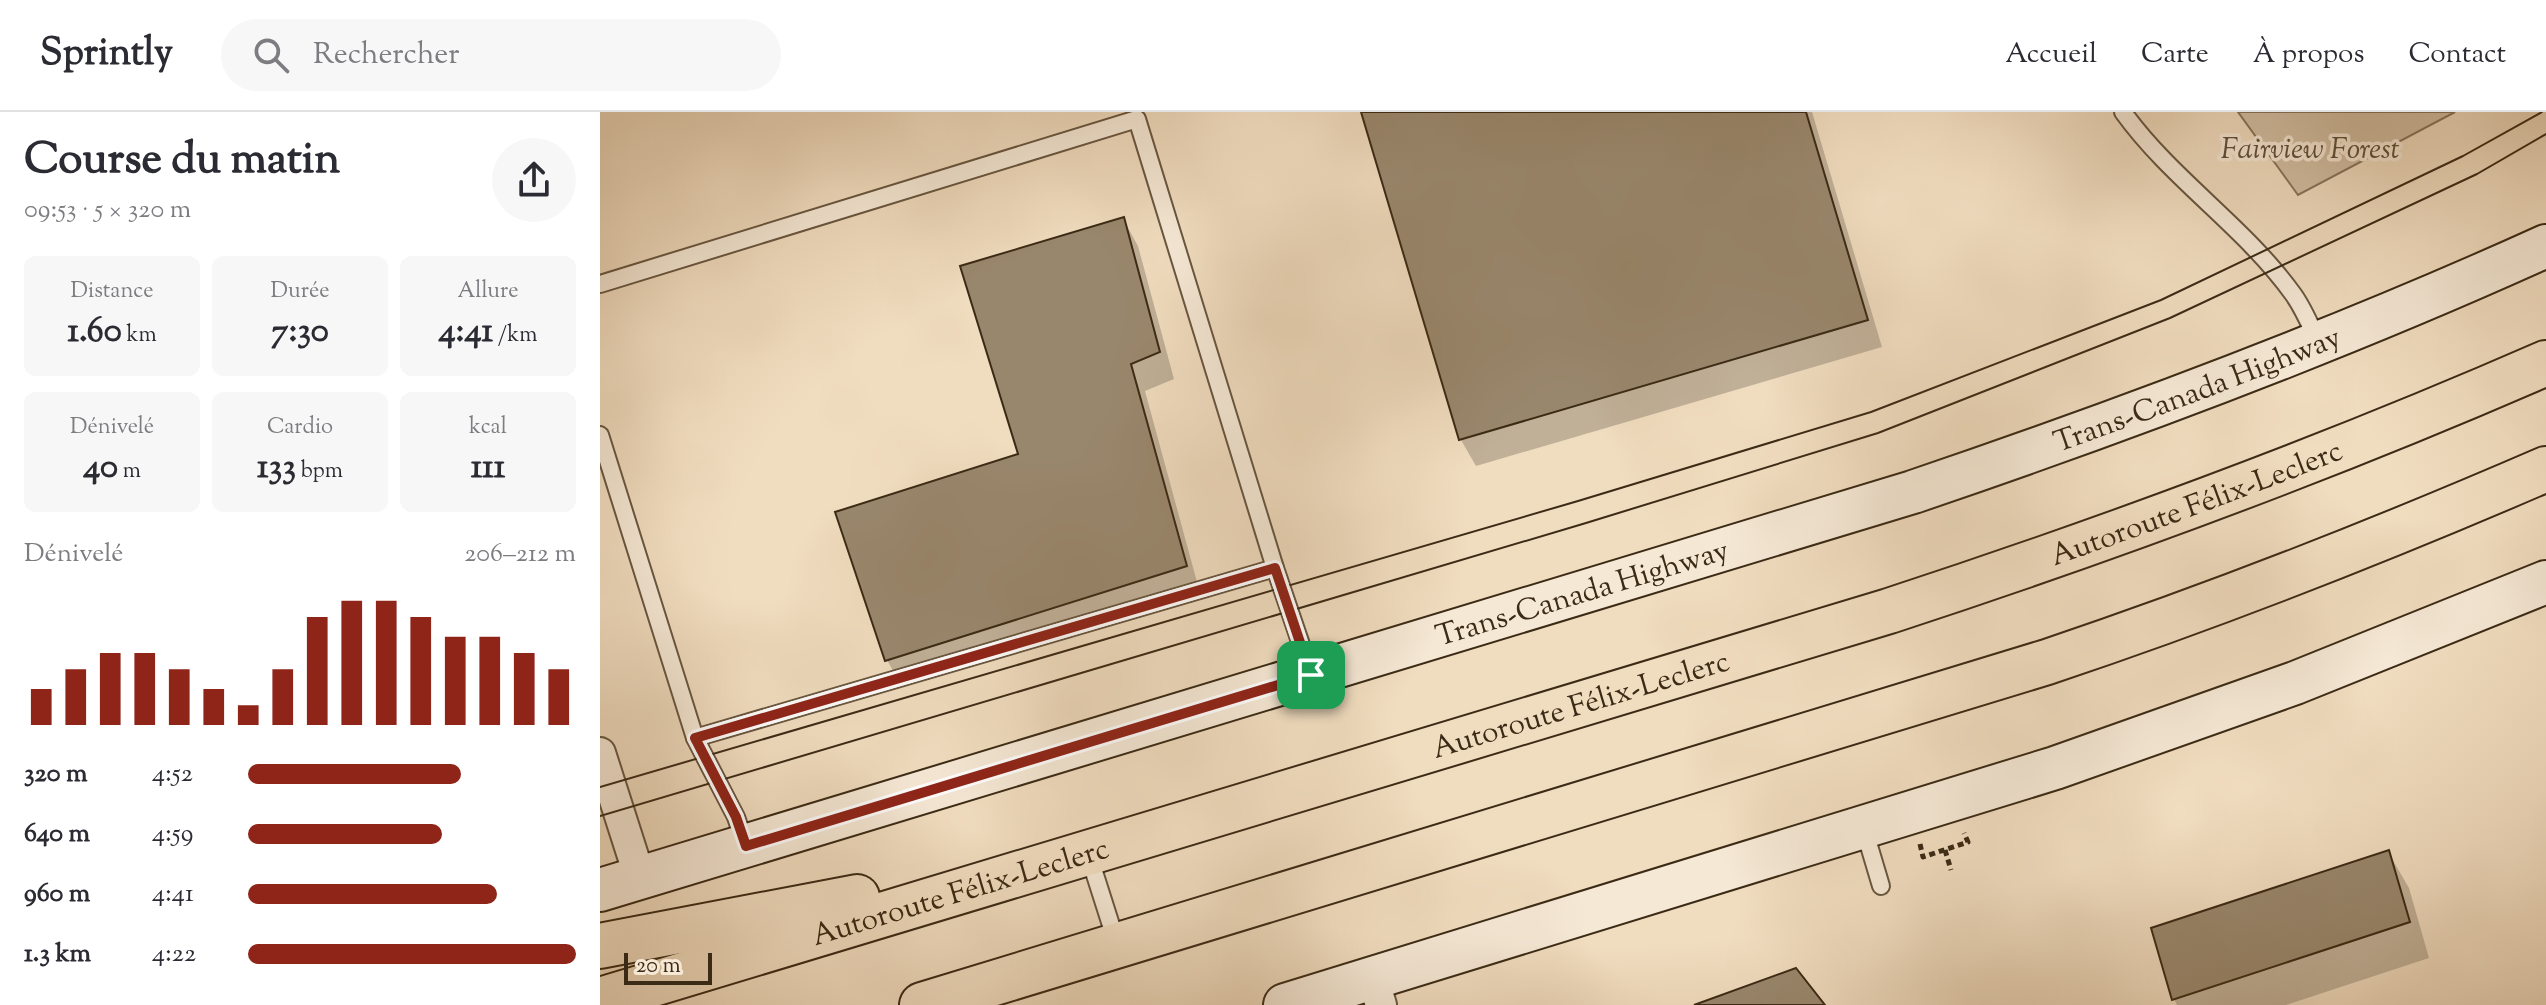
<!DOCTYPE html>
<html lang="fr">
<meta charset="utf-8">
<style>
body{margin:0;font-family:"Sorts Mill Goudy",serif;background:#f7f7f7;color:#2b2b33;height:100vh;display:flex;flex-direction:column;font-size:30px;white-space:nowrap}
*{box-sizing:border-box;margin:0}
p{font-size:26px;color:#7c7c81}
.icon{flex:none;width:44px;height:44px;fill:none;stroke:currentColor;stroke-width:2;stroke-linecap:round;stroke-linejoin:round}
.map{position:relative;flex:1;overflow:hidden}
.side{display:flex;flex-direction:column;background:#fff;width:600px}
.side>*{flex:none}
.scale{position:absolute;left:24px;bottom:20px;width:88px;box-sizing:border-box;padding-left:8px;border:4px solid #3b2a15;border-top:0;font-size:22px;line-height:28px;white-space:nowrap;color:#3b2a15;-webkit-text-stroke:6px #f5e8d5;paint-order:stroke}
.pin{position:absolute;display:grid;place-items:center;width:68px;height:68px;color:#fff;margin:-34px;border-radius:16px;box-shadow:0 4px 12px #0006}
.round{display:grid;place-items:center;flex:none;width:84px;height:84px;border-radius:42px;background:#f7f7f7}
.headline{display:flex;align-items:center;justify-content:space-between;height:136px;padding:0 24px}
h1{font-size:44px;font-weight:700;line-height:60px}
.stats{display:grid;grid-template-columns:repeat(3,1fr);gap:12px;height:136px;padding:8px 24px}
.stats div{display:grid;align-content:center;border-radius:12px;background:#f7f7f7;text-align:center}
.stats b{font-size:34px;font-weight:700}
.stats small{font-size:22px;font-weight:400}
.stats p{font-size:22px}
.chart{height:224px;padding:16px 24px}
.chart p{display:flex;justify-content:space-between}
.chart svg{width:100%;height:144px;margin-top:8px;stroke:#8f2418;stroke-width:6}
ul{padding:0 24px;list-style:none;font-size:26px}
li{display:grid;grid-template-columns:128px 96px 1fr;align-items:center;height:60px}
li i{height:20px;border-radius:10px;background:#8f2418}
header{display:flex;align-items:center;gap:48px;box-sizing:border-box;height:112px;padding:0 40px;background:#fff;border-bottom:2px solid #e1e1e2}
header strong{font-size:38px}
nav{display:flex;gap:44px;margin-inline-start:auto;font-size:28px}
.search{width:560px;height:72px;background:#f7f7f7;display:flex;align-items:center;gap:20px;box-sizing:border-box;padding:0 28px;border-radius:44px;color:#7c7c81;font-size:30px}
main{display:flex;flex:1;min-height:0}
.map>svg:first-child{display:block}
.green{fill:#d1bea2;stroke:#86745c;stroke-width:2}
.shadow{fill:#0003}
.building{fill:#99876d;stroke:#3b2a15;stroke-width:2}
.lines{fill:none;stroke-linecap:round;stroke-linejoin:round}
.lane-casing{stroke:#685640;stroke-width:20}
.street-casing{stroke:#685640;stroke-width:34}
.secondary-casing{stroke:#3b2a15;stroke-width:46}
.highway-casing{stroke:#3b2a15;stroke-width:48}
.path{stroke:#3b2a15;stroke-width:5;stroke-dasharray:6 4;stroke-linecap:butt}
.lane{stroke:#f5e8d5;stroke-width:16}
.street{stroke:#f5e8d5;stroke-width:30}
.secondary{stroke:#f5e8d5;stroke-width:42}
.highway{stroke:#f0dcbf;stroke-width:44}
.tram{stroke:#3b2a15;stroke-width:2}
.route-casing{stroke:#fff;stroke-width:16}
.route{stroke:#8f2418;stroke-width:10}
.labels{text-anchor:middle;stroke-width:7;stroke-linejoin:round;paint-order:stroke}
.park-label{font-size:30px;font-style:italic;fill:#604f38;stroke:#f5e8d5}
.street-label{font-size:30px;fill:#3b2a15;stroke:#f5e8d5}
</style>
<header>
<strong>Sprintly</strong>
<div class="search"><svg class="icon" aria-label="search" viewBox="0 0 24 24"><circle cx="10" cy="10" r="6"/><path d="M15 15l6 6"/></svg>Rechercher</div>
<nav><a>Accueil</a><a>Carte</a><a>À propos</a><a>Contact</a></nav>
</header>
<main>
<section class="side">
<div class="headline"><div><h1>Course du matin</h1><p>09:53 · 5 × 320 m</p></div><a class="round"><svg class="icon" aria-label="share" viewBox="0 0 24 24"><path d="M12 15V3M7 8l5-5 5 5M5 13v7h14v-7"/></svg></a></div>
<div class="stats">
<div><p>Distance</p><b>1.60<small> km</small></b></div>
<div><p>Durée</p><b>7:30</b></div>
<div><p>Allure</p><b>4:41<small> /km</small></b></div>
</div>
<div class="stats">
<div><p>Dénivelé</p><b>40<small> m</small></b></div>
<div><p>Cardio</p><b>133<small> bpm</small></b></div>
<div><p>kcal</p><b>111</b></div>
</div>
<div class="chart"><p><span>Dénivelé</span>206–212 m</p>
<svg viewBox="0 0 160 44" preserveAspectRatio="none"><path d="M5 44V33M15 44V27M25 44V22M35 44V22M45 44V27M55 44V33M65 44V38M75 44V27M85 44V11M95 44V6M105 44V6M115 44V11M125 44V17M135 44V17M145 44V22M155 44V27"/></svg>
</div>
<ul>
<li><b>320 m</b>4:52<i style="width:65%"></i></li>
<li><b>640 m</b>4:59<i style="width:59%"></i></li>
<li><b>960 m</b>4:41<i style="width:76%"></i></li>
<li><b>1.3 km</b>4:22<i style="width:100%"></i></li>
</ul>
</section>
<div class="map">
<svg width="1946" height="893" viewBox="0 0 1946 893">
<rect width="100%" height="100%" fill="#f0dcbf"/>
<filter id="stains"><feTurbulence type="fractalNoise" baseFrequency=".0025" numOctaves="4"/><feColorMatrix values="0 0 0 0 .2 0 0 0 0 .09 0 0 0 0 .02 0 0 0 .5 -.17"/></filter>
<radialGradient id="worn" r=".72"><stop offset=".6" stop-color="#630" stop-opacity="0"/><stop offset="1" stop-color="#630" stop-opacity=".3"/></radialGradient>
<path class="green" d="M1638,0H1855L1698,83Z"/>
<g class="shadow">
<path d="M763,0H1212L1282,235L876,354L861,328Z"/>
<path d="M523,107L538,134L574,267L545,279L600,481L302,575L287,548L420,343Z"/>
<path d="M1788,740L1809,776L1829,846L1686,893H1577L1574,887Z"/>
</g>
<g class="building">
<path d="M761,0H1206L1268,208L859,328Z"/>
<path d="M524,105L560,240L531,252L587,454L285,549L235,400L418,342L360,154Z"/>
<path d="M1789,738L1810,810L1572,888L1551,816Z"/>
<path d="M1196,856L1225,893H1094Z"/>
</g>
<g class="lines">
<g class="lane-casing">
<g id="lane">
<path d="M1523,0C1572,68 1644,114 1693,182C1704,197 1711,215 1719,232"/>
<path d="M0,172L537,7L675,456L711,562"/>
<path d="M0,323L95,626L675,456"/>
<path d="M95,626L136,705L145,732"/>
<path d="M1264,717L1281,774"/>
<path d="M489,744L517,832"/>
</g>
</g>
<g class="street-casing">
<g id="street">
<path d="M0,641L40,766"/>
<path d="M773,866L781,893"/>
</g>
</g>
<g class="secondary-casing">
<g id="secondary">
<path id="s1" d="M0,778L1313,380C1528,307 1739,228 1946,134"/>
<path d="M685,893L1455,656L1695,571L1946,470"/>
</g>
</g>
<g class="highway-casing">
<g id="highway">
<path d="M0,834L257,785"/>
<path id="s2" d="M0,888L1289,499C1512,426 1731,345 1946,251"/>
<path d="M322,893L1447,550C1617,493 1782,428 1946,357"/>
</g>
</g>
<g class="path">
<path d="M1320,732L1323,745L1368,730L1364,721"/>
<path d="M1345,738L1351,758"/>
</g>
<use href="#lane" class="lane"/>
<use href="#street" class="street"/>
<use href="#secondary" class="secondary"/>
<use href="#highway" class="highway"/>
<g class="tram">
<path d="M0,675L978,389L1271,300L1561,188L1863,44L1942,0"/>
<path d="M0,704L986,411L1278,321L1570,206L1877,62L1946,22"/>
</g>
</g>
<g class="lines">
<g class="route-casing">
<path id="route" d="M675,456L711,563L146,734L136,705L95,626Z"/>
</g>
<use href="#route" class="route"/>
</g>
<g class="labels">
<g class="park-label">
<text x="1710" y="46">Fairview Forest</text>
</g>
<g class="street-label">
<text dy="10" stroke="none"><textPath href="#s1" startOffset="1674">Trans-Canada Highway</textPath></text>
<text dy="10" stroke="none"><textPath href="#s2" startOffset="1672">Autoroute Félix-Leclerc</textPath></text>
<text dy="10" stroke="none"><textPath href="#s1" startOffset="1026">Trans-Canada Highway</textPath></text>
<text dy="10" stroke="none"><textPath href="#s2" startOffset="1024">Autoroute Félix-Leclerc</textPath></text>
<text dy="10" stroke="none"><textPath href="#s2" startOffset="376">Autoroute Félix-Leclerc</textPath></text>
</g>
</g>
<rect width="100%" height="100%" filter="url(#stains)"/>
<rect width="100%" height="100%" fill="url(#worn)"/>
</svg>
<div class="scale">20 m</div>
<div class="pin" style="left:711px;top:563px;background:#1e9e55"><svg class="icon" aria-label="arrive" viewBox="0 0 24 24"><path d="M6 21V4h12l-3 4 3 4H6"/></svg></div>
</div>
</main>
